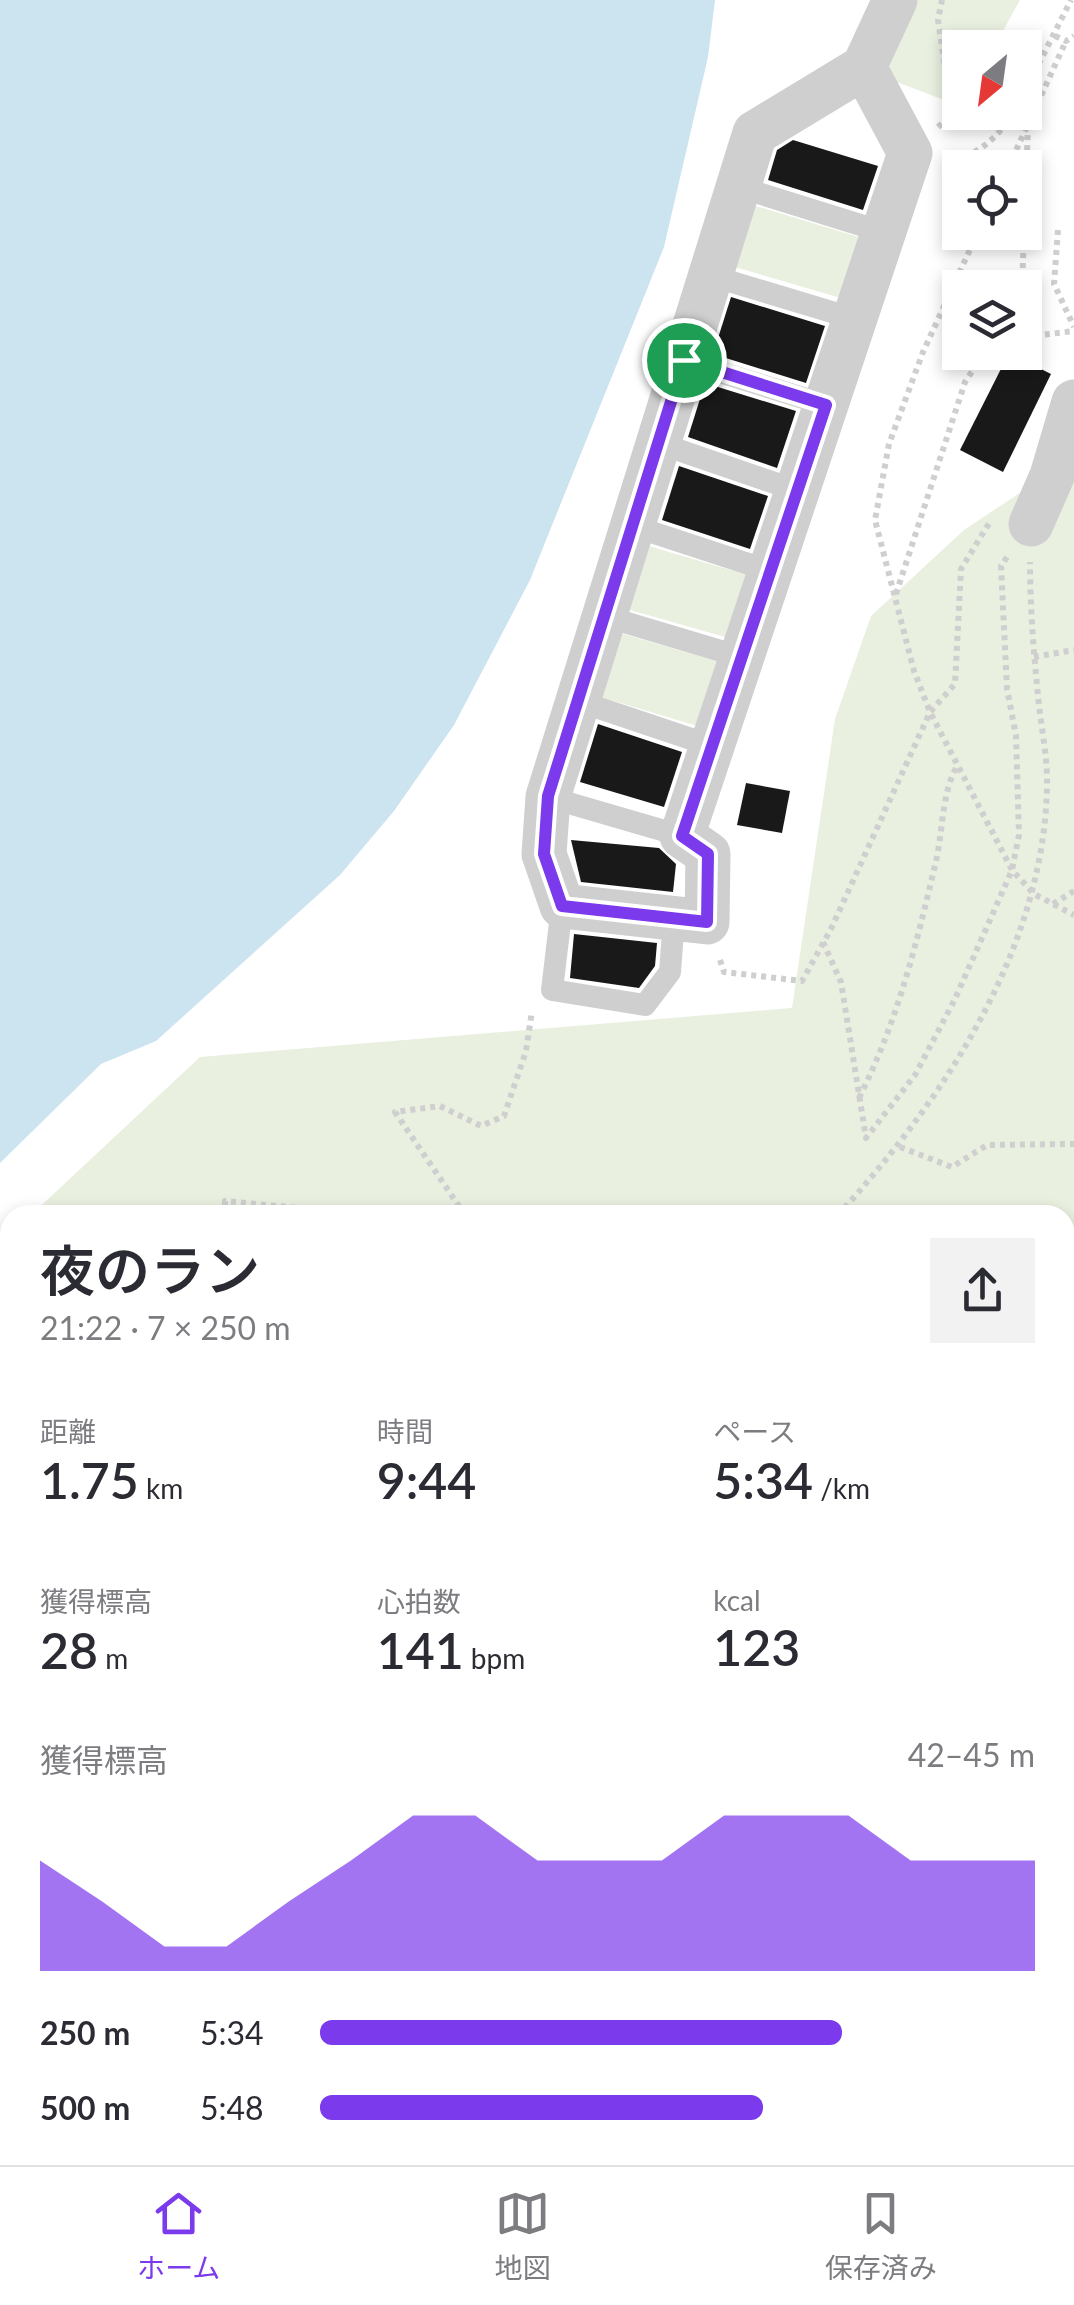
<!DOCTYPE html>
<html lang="ja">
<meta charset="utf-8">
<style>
body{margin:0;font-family:Lato,"Noto Sans JP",sans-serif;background:#f2f2f3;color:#2b2b33;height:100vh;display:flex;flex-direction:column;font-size:38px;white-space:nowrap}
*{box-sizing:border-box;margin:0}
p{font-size:32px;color:#7c7c81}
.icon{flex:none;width:55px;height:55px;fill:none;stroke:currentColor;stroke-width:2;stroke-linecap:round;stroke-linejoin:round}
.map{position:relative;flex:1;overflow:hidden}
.side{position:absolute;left:0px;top:1205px;width:1075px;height:960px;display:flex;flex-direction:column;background:#fff;border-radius:30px 30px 0 0;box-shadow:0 5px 15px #0003}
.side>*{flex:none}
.needle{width:65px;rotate:209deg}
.controls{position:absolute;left:942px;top:30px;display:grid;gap:20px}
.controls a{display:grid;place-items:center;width:100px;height:100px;border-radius:0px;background:#fff;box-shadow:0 5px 15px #0003;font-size:50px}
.pin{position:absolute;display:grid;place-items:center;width:85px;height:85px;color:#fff;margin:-42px;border:5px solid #fff;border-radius:50%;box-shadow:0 2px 10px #0007}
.round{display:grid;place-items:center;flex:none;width:105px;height:105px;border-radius:0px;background:#f2f2f3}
.headline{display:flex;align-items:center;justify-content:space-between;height:170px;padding:0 40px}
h1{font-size:55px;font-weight:600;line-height:75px}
.metrics{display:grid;grid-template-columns:repeat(3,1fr);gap:15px;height:170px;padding:10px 40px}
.metrics div{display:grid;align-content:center}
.metrics b{font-size:50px;font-weight:600}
.metrics small{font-size:28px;font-weight:400}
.metrics p{font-size:28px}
.chart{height:280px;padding:20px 40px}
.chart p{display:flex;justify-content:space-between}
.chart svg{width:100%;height:180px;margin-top:10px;fill:#7c3aed;opacity:.7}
ul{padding:0 40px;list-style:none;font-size:32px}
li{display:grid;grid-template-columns:160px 120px 1fr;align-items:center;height:75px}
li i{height:25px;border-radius:12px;background:#7c3aed}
.tabs{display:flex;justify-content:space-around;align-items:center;height:140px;border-top:2px solid #e1e1e2;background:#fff;font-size:28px;color:#7c7c81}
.tabs a{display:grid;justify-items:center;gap:5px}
.tabs .on{color:#7c3aed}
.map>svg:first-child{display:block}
.green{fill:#e9f0e0}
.water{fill:#cce3f0}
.building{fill:#191919}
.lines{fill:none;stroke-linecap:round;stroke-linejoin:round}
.path{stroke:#cfcfcf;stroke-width:6;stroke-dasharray:5 5;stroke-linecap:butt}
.service{stroke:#cfcfcf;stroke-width:22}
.minor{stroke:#cfcfcf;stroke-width:45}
.route-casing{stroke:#fff;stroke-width:20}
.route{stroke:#7c3aed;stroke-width:12}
</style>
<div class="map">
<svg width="1074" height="2165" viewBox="0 0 1074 2165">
<rect width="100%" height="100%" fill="#fff"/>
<g class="green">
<path d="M910,0H1020L994,47L960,48V106L886,78Z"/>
<path d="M746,203L862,238L844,299L728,265Z"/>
<path d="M1074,457V2165H354L351,2155H1065V1215H31L200,1057L792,1008L835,719L871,616L964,530Z"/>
<path d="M642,544L751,576L732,639L623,608Z"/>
<path d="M613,631L723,663L704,728L594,695Z"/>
<path d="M10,1235V1865L0,1841V1245Z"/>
</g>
<g class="water">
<path d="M0,0H715L708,57L664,247L530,580L454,725L394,811L340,875L156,1041L101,1064L0,1163Z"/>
<path d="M0,1939L10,1962V2155H215L222,2165H0Z"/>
</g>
<g class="building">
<path d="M793,140L878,166L863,210L768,180L777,150Z"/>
<path d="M731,297L825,326L806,383L713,354Z"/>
<path d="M1009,353L1051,374L1003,472L960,450Z"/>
<path d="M705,383L796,411L777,468L688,437Z"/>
<path d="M679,466L768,496L750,549L662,520Z"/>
<path d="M598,724L682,752L664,807L580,782Z"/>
<path d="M746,783L790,791L782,833L737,825Z"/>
<path d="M571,840L659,848L676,864L673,892L581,882Z"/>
<path d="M574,934L657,943L655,966L639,988L570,978Z"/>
</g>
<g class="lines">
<g class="path">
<path d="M1055,36L1066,41L1074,36"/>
<path d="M1025,91L1071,0"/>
<path d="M938,127L952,114L938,20L942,0"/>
<path d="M946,162C975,157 998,139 1013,112"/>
<path d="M1008,168L1066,41"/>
<path d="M1025,210L1028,126"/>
<path d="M1058,230L1054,284L1074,327"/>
<path d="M978,232L923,352L889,444L875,520L914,671L930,712L1012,870L1034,894L1074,915"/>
<path d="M1022,288L1024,232"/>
<path d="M1025,337L1074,331"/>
<path d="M896,594L965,382L985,352"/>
<path d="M1034,657L1074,650"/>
<path d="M1053,904L1074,891"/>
<path d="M823,942L841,982L866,1138L915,1075L955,999L1012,870L1019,835L1016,735L1007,689L1001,566L1009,554"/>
<path d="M720,960L724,972L802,981L831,929L930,712L955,684L961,569L991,520"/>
<path d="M859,1098C898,1020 916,946 936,861C943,831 942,789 958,765"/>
<path d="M900,1147L952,1167L987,1145L1074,1144"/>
<path d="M225,1215V1201L371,1215"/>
<path d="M465,1215L395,1112L440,1106L481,1126L504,1116L526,1051L532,1011"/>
<path d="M838,1215C944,1099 1043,950 1047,788C1048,761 1042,732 1039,705C1034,657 1030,610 1030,562"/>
<path d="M1065,1436L1074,1437"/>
<path d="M0,1468L5,1465L10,1473"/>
<path d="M0,1625L10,1645"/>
<path d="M516,2155L518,2165"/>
</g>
<g class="service">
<path d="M739,187L883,232"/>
<path d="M712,276L855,319"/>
<path d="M684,361L826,405"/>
<path d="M658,443L798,491"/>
<path d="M633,526L770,571"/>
<path d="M604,616L741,657"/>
<path d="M578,701L712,746"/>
<path d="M548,797L682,836"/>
<path d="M562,906L552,990L645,1005L670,972L674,918"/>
</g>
<g class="minor">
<path d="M864,67L910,153L682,836L708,854L707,922L562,906L544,854L548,797L755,133L864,67L895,0"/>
<path d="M1031,524L1052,476L1074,402"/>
</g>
</g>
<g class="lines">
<g class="route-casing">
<path id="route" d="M684,360L826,405L682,836L708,854L707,922L562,906L544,854L548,796Z"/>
</g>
<use href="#route" class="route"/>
</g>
</svg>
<div class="controls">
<a><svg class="needle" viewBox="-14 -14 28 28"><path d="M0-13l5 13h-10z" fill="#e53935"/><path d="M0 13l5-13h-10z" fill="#7c7c81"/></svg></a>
<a><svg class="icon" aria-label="locate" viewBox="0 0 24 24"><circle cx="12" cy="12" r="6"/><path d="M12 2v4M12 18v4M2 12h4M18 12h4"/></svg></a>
<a><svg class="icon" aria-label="layers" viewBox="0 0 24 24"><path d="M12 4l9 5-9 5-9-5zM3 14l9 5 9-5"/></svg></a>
</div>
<div class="pin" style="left:684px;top:360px;background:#1e9e55"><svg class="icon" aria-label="arrive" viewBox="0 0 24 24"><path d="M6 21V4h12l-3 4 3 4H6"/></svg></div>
<section class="side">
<div class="headline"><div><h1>夜のラン</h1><p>21:22 · 7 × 250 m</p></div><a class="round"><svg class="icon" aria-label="share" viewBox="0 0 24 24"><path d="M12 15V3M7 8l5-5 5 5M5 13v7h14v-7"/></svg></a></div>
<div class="metrics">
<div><p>距離</p><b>1.75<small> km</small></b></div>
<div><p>時間</p><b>9:44</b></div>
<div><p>ペース</p><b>5:34<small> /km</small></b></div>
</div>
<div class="metrics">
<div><p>獲得標高</p><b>28<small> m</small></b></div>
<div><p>心拍数</p><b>141<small> bpm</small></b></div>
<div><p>kcal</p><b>123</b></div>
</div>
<div class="chart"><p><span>獲得標高</span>42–45 m</p>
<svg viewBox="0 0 160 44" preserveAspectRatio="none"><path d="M0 44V17L10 27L20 38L30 38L40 27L50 17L60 6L70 6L80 17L90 17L100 17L110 6L120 6L130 6L140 17L150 17L160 17V44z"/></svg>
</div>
<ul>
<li><b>250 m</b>5:34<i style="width:73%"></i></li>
<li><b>500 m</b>5:48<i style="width:62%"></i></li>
</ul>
</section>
</div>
<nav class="tabs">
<a class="on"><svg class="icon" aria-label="home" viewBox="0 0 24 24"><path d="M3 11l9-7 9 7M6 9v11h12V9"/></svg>ホーム</a>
<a><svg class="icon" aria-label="map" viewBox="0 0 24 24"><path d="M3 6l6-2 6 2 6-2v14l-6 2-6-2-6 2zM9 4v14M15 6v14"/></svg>地図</a>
<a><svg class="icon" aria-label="saved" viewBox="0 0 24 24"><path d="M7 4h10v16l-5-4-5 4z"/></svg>保存済み</a>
</nav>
